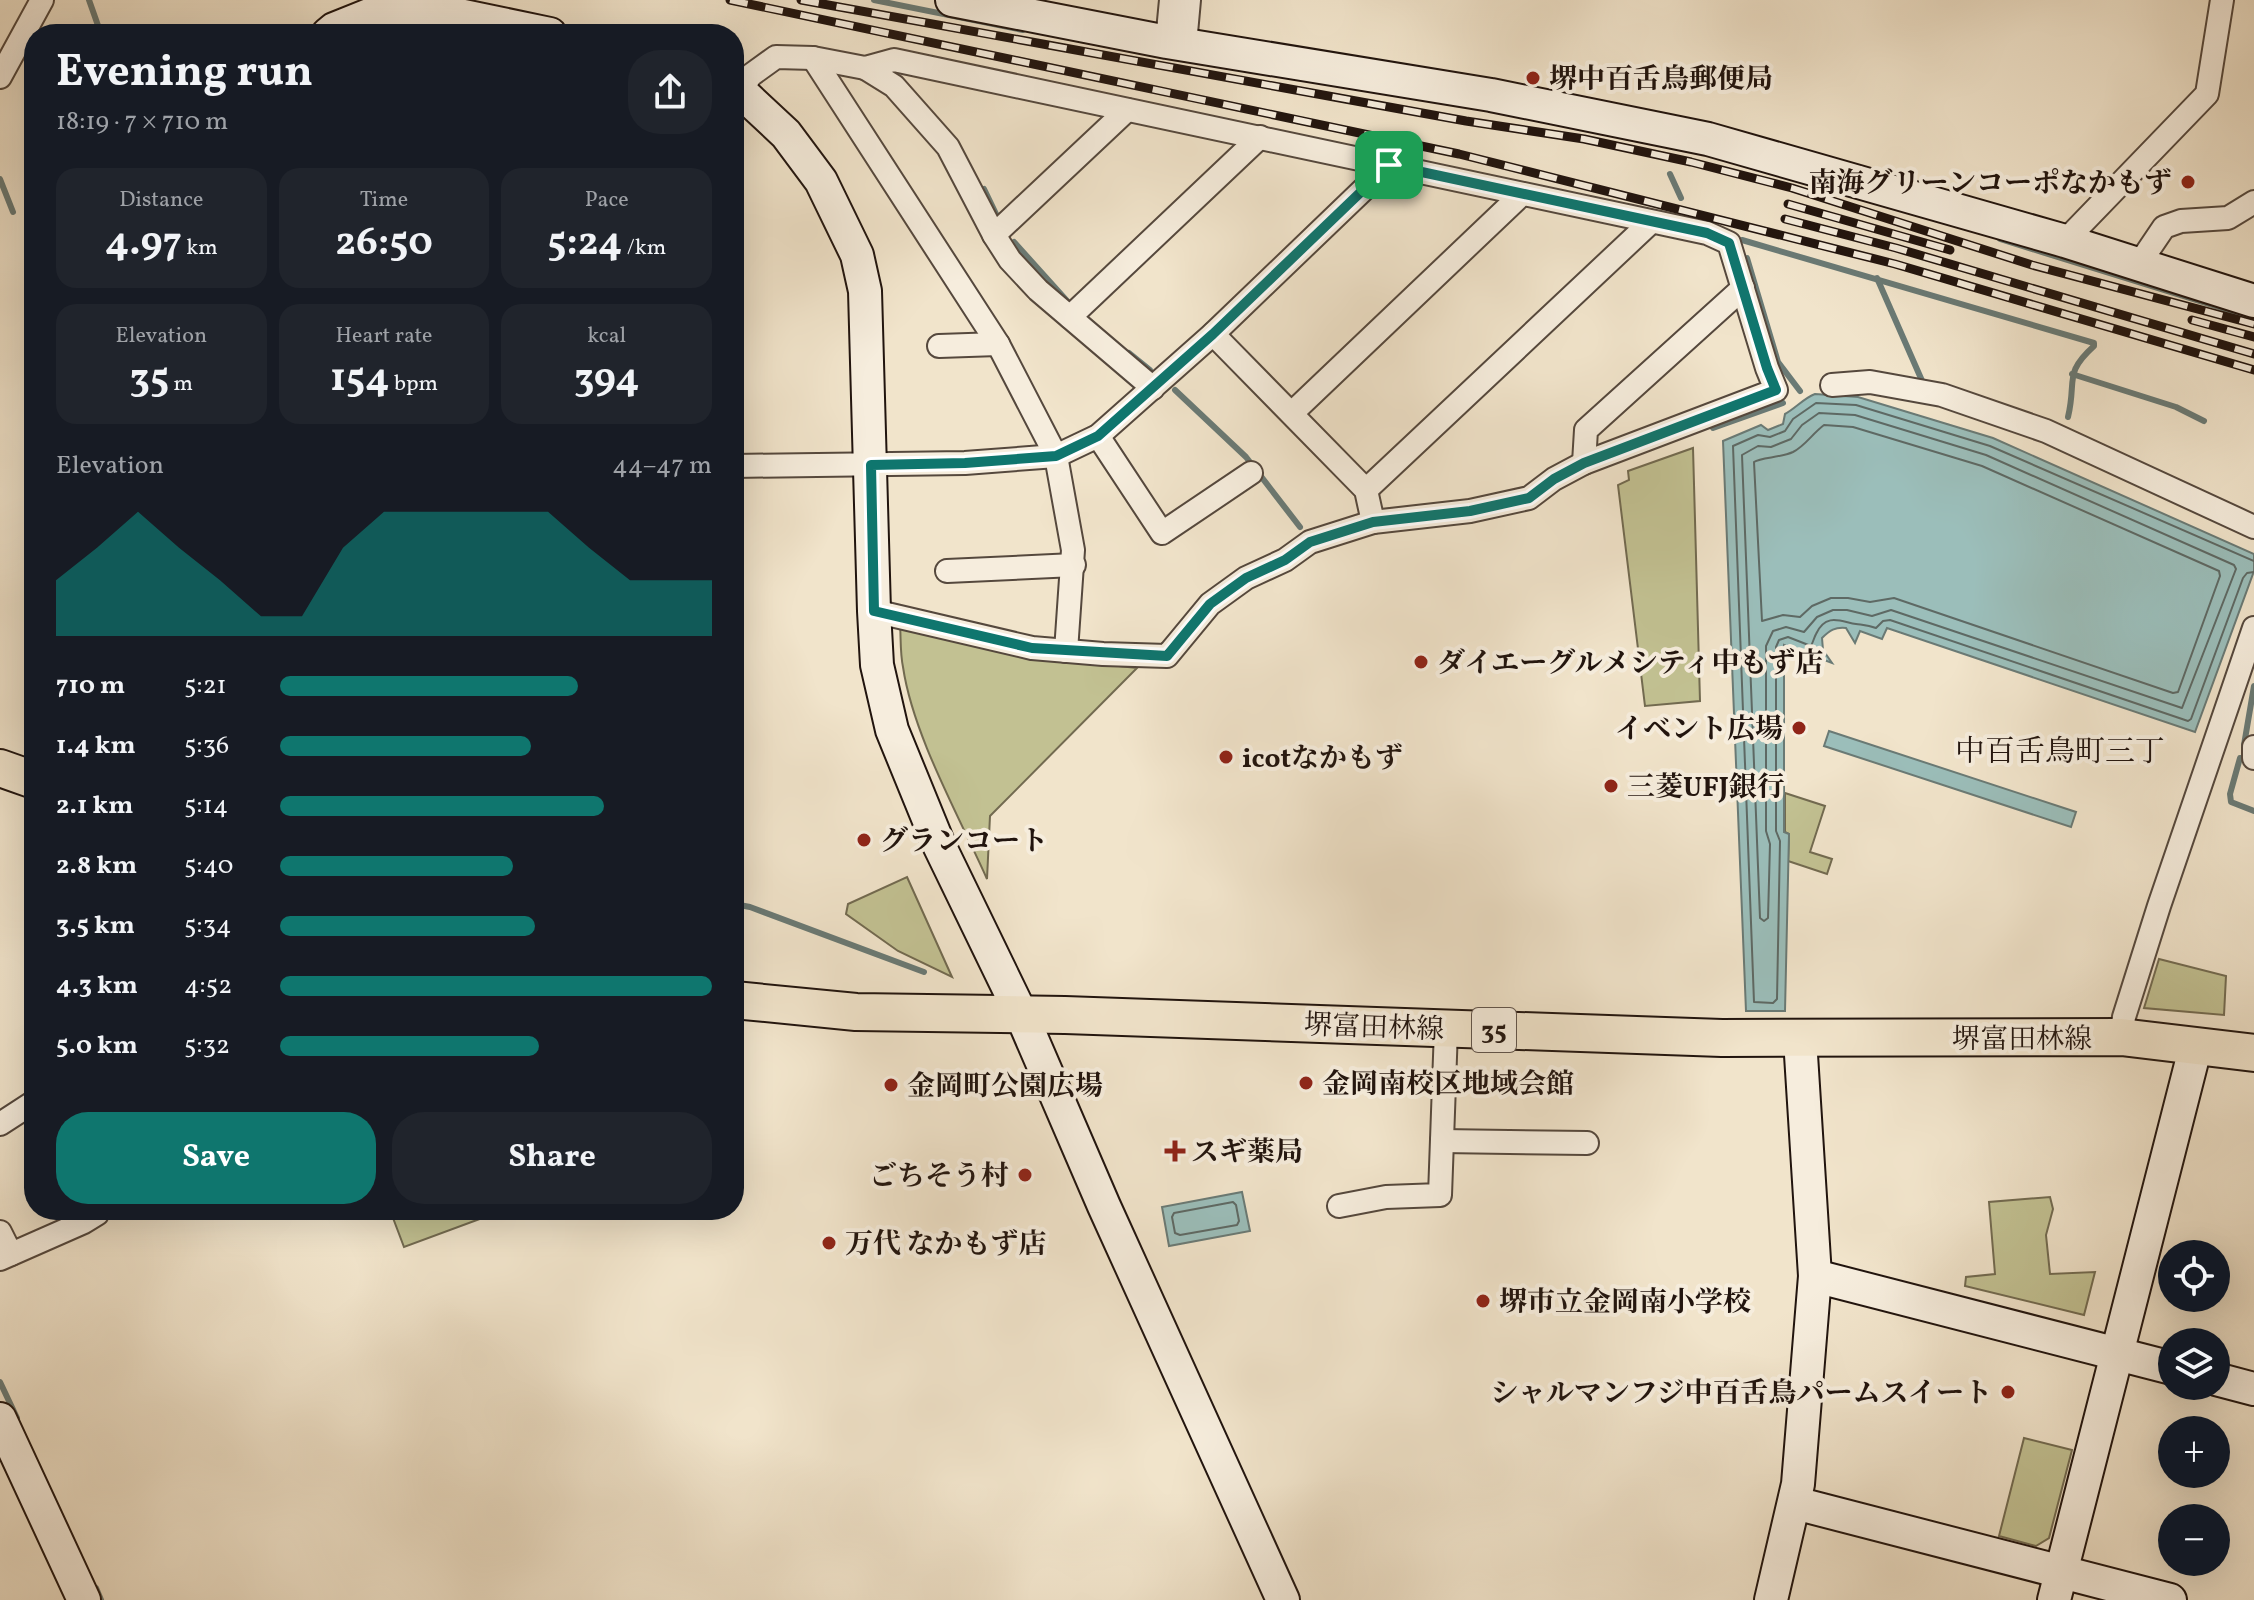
<!DOCTYPE html>
<meta charset="utf-8">
<style>
body{margin:0;font-family:Vollkorn,"Noto Serif JP",serif;background:#20242c;color:#f1f3f6;height:100vh;display:flex;flex-direction:column;font-size:30px;white-space:nowrap}
*{box-sizing:border-box;margin:0}
p{font-size:26px;color:#9ea1a6}
.icon{flex:none;width:44px;height:44px;fill:none;stroke:currentColor;stroke-width:2;stroke-linecap:round;stroke-linejoin:round}
.map{position:relative;flex:1;overflow:hidden}
.details{position:absolute;left:24px;top:24px;width:720px;height:1196px;display:flex;flex-direction:column;background:#171b24;border-radius:32px;box-shadow:0 8px 32px #0002}
.details>*{flex:none}
.tools{position:absolute;left:2158px;top:1240px;display:grid;gap:16px}
.tools a{display:grid;place-items:center;width:72px;height:72px;border-radius:50%;background:#171b24;box-shadow:0 8px 32px #0002;font-size:40px}
.pin{position:absolute;display:grid;place-items:center;width:68px;height:68px;color:#fff;margin:-34px;border-radius:16px;box-shadow:0 4px 12px #0006}
.round{display:grid;place-items:center;flex:none;width:84px;height:84px;border-radius:32px;background:#20242c}
.summary{display:flex;align-items:center;justify-content:space-between;height:136px;padding:0 32px}
h1{font-size:44px;font-weight:700;line-height:60px}
.metrics{display:grid;grid-template-columns:repeat(3,1fr);gap:12px;height:136px;padding:8px 32px}
.metrics div{display:grid;align-content:center;border-radius:20px;background:#20242c;text-align:center}
.metrics b{font-size:40px;font-weight:700}
.metrics small{font-size:22px;font-weight:400}
.metrics p{font-size:22px}
.chart{height:224px;padding:16px 32px}
.chart p{display:flex;justify-content:space-between}
.chart svg{width:100%;height:144px;margin-top:8px;fill:#0f766e;opacity:.7}
.button{display:flex;gap:16px;margin-top:auto;padding:16px 32px}
.button a{flex:1;height:92px;border-radius:32px;background:#0f766e;color:#fff;font-size:32px;font-weight:700;line-height:92px;text-align:center}
.button a+a{background:#20242c;color:#f1f3f6}
ul{padding:0 32px;list-style:none;font-size:26px}
li{display:grid;grid-template-columns:128px 96px 1fr;align-items:center;height:60px}
li i{height:20px;border-radius:10px;background:#0f766e}
.map>svg:first-child{display:block}
.green{fill:#c2c192;stroke:#726a50;stroke-width:2}
.water{fill:#9bbeba;stroke:#6a7a75;stroke-width:2}
.lines{fill:none;stroke-linecap:round;stroke-linejoin:round}
.shore{stroke:#5e6964;stroke-width:2}
.stream{stroke:#6a7a75;stroke-width:6}
.street-casing{stroke:#55483d;stroke-width:26}
.secondary-casing{stroke:#21140e;stroke-width:36}
.primary-casing{stroke:#21140e;stroke-width:40}
.street{stroke:#f6eddd;stroke-width:22}
.secondary{stroke:#f6eddd;stroke-width:32}
.primary{stroke:#f1e4cb;stroke-width:36}
.rail-casing{stroke:#21140e;stroke-width:9}
.rail{stroke:#f6eddd;stroke-width:6;stroke-dasharray:18;stroke-linecap:butt}
.route-casing{stroke:#fff;stroke-width:16}
.route{stroke:#0f766e;stroke-width:10}
.poi-dot{fill:#8f2418;stroke:#f6eddd;stroke-width:3}
.labels{text-anchor:middle;stroke-width:8;stroke-linejoin:round;paint-order:stroke}
.shield{fill:#f6eddd;stroke:#61554c;stroke-width:2}
.shield-label{font-size:26px;font-weight:bold;fill:#21140e}
.poi-label{font-size:28px;font-weight:bold;fill:#21140e;stroke:#f6eddd;text-anchor:start}
.street-label{font-size:28px;fill:#21140e;stroke:#f6eddd}
.neighbourhood-label{font-size:30px;fill:#21140e;stroke:#f6eddd}
</style>
<div class="map">
<svg width="2254" height="1600" viewBox="0 0 2254 1600">
<rect width="100%" height="100%" fill="#f1e4cb"/>
<filter id="stains"><feTurbulence type="fractalNoise" baseFrequency=".0025" numOctaves="4"/><feColorMatrix values="0 0 0 0 .2 0 0 0 0 .09 0 0 0 0 .02 0 0 0 .5 -.17"/></filter>
<radialGradient id="worn" r=".72"><stop offset=".6" stop-color="#630" stop-opacity="0"/><stop offset="1" stop-color="#630" stop-opacity=".3"/></radialGradient>
<g class="green">
<path d="M1693,448L1700,701L1645,706L1618,485L1629,480L1628,471Z"/>
<path d="M900,624L1036,657L1137,668L990,816L987,879C959,816 913,735 903,667C900,653 901,638 900,624Z"/>
<path d="M1785,793L1825,806L1810,852L1832,859L1827,874L1788,861L1789,834L1785,832Z"/>
<path d="M907,877L952,977L898,951L846,914L848,904Z"/>
<path d="M2159,959L2226,976L2224,1015L2144,1008Z"/>
<path d="M2050,1197L2053,1209L2046,1235L2050,1274L2095,1272L2084,1315L1965,1286L1966,1277L1995,1274L1989,1202Z"/>
<path d="M390,1210H504L404,1247Z"/>
<path d="M2024,1438L2072,1450L2049,1538L2036,1546L1999,1536Z"/>
</g>
<g class="water">
<path d="M1815,394L1858,397L1993,438L2254,554V571L2195,732L1887,628L1882,639L1860,631L1855,643L1846,628C1835,627 1830,630 1822,638L1823,650L1832,663L1784,645V832L1789,834L1785,1011H1746L1723,441L1761,425L1768,430L1783,424L1785,414C1796,408 1804,398 1815,394Z"/>
<path d="M1829,731L2076,812L2071,827L1824,746Z"/>
<path d="M1242,1192L1250,1231L1169,1246L1162,1207Z"/>
</g>
<g class="lines">
<g class="shore">
<path d="M1819,413L1855,415L1986,455L2234,565L2236,569L2182,708L1891,610L1872,616L1847,610H1833L1817,617L1804,632L1786,627L1773,631L1766,646V831L1770,844L1768,918L1764,921L1760,918L1742,455L1758,446L1771,447L1791,439L1802,425Z"/>
<path d="M1824,425L1853,427L1982,466L2219,571L2220,576L2178,692L2173,693L1894,598L1870,602L1848,598H1831L1812,606L1800,617L1783,615L1762,621L1754,462C1761,457 1780,458 1793,452C1805,446 1812,434 1824,425Z"/>
<path d="M2254,561L1990,446L1856,405L1816,403L1793,419L1785,431L1770,437L1758,435L1733,446L1754,1002L1773,1003L1777,999L1780,841L1776,831V647L1779,640L1788,637L1811,646C1813,642 1814,638 1816,634C1826,612 1842,622 1856,624C1863,625 1868,625 1876,628L1883,621L1890,620L2188,721L2191,719L2243,578L2247,573L2254,572"/>
<path d="M1233,1202L1236,1205L1239,1221L1237,1225L1180,1235L1175,1233L1172,1217L1174,1213Z"/>
</g>
<g class="stream">
<path d="M89,0L101,34"/>
<path d="M874,0L1023,30"/>
<path d="M1670,174L1681,198"/>
<path d="M0,179L13,212"/>
<path d="M984,189L997,216"/>
<path d="M2000,239L2254,318"/>
<path d="M1742,240L2094,343V346C2063,374 2077,380 2068,417"/>
<path d="M1014,242L1068,302"/>
<path d="M1747,258L1778,362L1800,391"/>
<path d="M1877,278L1923,383"/>
<path d="M1129,353L1150,370"/>
<path d="M2072,374L2176,407L2204,421"/>
<path d="M1175,390L1246,457L1300,527"/>
<path d="M1713,428L1783,403"/>
<path d="M2244,745L2254,686"/>
<path d="M2240,758L2230,794L2231,802L2254,811"/>
<path d="M734,904L750,907L924,972"/>
<path d="M0,1382L17,1418"/>
<path d="M96,1588L101,1600"/>
</g>
<g class="street-casing">
<g id="street">
<path d="M1167,42L1171,0"/>
<path d="M1185,44L1189,0"/>
<path d="M813,58L998,344L1056,456L1073,550L1066,651"/>
<path d="M865,68L894,86L948,147L994,235L1010,260L1038,290L1153,388"/>
<path d="M0,77L42,0"/>
<path d="M740,91L751,75L776,57L813,58L865,68L894,60L1707,233L1729,243L1767,368L1776,390L1584,463L1554,479L1529,498L1470,511L1373,522L1366,490L1213,334"/>
<path d="M994,235L1127,110"/>
<path d="M2065,241L2207,94L2222,0"/>
<path d="M2139,264L2164,227L2181,221L2228,218L2254,202"/>
<path d="M1070,317L1260,137"/>
<path d="M939,346L998,344"/>
<path d="M1832,385L1870,382L1942,395L2046,431L2254,527"/>
<path d="M1292,413L1521,195"/>
<path d="M1098,436L1162,533L1251,473"/>
<path d="M1584,463L1586,430L1743,288"/>
<path d="M734,466L965,463L1056,456L1098,436L1213,334L1389,165"/>
<path d="M1366,490L1651,222"/>
<path d="M947,571L1074,565"/>
<path d="M874,611L1032,648L1103,654L1167,656L1210,604L1246,578L1285,560L1310,542L1373,522"/>
<path d="M2254,747V758"/>
<path d="M2121,1037L2124,1017L2159,906L2254,628"/>
<path d="M0,1124L34,1102"/>
<path d="M1442,1141L1587,1143"/>
<path d="M1339,1206L1386,1197L1440,1195L1446,1029"/>
<path d="M0,1232L11,1254"/>
<path d="M0,1259L84,1222L97,1214L94,1210"/>
</g>
</g>
<g class="secondary-casing">
<g id="secondary">
<path d="M952,0L1167,42L1491,95L1708,139L2065,241L2254,301"/>
<path d="M328,34L334,29L374,13L404,8L435,10L550,34"/>
<path d="M734,89L740,91L786,134L821,181L857,255L865,291L874,611L877,665L892,730L939,845L1022,1016L1104,1206L1283,1600"/>
<path d="M1815,1276L2172,1368"/>
<path d="M2216,1379L2254,1389"/>
<path d="M0,1419L84,1600"/>
<path d="M1795,1503L2170,1600"/>
<path d="M1771,1600L1798,1484L1815,1276L1800,1039"/>
<path d="M2054,1600L2196,1045"/>
</g>
</g>
<g class="primary-casing">
<g id="primary">
<path d="M0,768L34,780"/>
<path d="M734,1000L856,1012L1065,1015L1722,1038L2121,1037L2254,1053"/>
</g>
</g>
<use href="#street" class="street"/>
<use href="#secondary" class="secondary"/>
<use href="#primary" class="primary"/>
<g class="rail-casing">
<g id="rail">
<path d="M730,0L1459,154L1895,264L2254,370"/>
<path d="M801,0L1466,121L1584,139L1691,162L1792,188L2032,265L2254,324"/>
<path d="M1788,204L1950,250"/>
<path d="M1785,219L1896,248L2254,354"/>
<path d="M2192,320L2254,337"/>
</g>
</g>
<use href="#rail" class="rail"/>
</g>
<g class="lines">
<g class="route-casing">
<path id="route" d="M1389,165L1707,233L1729,243L1767,368L1776,390L1584,463L1554,479L1529,498L1470,511L1373,522L1310,542L1285,560L1246,578L1210,604L1167,656L1032,648L874,611L871,465L965,463L1056,456L1098,436L1213,334Z"/>
</g>
<use href="#route" class="route"/>
</g>
<g class="poi-dot">
<circle cx="1533" cy="78" r="8"/>
<circle cx="2188" cy="182" r="8"/>
<circle cx="1421" cy="662" r="8"/>
<circle cx="1799" cy="728" r="8"/>
<circle cx="1226" cy="757" r="8"/>
<circle cx="1611" cy="786" r="8"/>
<circle cx="864" cy="840" r="8"/>
<circle cx="1306" cy="1083" r="8"/>
<circle cx="891" cy="1085" r="8"/>
<path d="M1171 1139h8v8h8v8h-8v8h-8v-8h-8v-8h8z"/>
<circle cx="1025" cy="1175" r="8"/>
<circle cx="829" cy="1243" r="8"/>
<circle cx="1483" cy="1301" r="8"/>
<circle cx="2008" cy="1392" r="8"/>
</g>
<g class="labels">
<rect class="shield" x="1472" y="1008" width="44" height="44" rx="6"/>
<g class="shield-label">
<text x="1494" y="1039">35</text>
</g>
<g class="poi-label">
<text x="1549" y="88">堺中百舌鳥郵便局</text>
<text x="2172" y="192" text-anchor="end">南海グリーンコーポなかもず</text>
<text x="1437" y="672">ダイエーグルメシティ中もず店</text>
<text x="1783" y="738" text-anchor="end">イベント広場</text>
<text x="1242" y="767">icotなかもず</text>
<text x="1627" y="796">三菱UFJ銀行</text>
<text x="880" y="850">グランコート</text>
<text x="1322" y="1093">金岡南校区地域会館</text>
<text x="907" y="1095">金岡町公園広場</text>
<text x="1191" y="1161">スギ薬局</text>
<text x="1009" y="1185" text-anchor="end">ごちそう村</text>
<text x="845" y="1253">万代 なかもず店</text>
<text x="1499" y="1311">堺市立金岡南小学校</text>
<text x="1992" y="1402" text-anchor="end">シャルマンフジ中百舌鳥パームスイート</text>
</g>
<g class="street-label">
<text transform="translate(1374 1026) rotate(2)" y="10">堺富田林線</text>
<text x="2022" y="1048">堺富田林線</text>
</g>
<g class="neighbourhood-label">
<text x="2060" y="761">中百舌鳥町三丁</text>
</g>
</g>
<rect width="100%" height="100%" filter="url(#stains)"/>
<rect width="100%" height="100%" fill="url(#worn)"/>
</svg>
<div class="tools">
<a><svg class="icon" aria-label="locate" viewBox="0 0 24 24"><circle cx="12" cy="12" r="6"/><path d="M12 2v4M12 18v4M2 12h4M18 12h4"/></svg></a>
<a><svg class="icon" aria-label="layers" viewBox="0 0 24 24"><path d="M12 4l9 5-9 5-9-5zM3 14l9 5 9-5"/></svg></a>
<a>+</a>
<a>−</a>
</div>
<div class="pin" style="left:1389px;top:165px;background:#1e9e55"><svg class="icon" aria-label="arrive" viewBox="0 0 24 24"><path d="M6 21V4h12l-3 4 3 4H6"/></svg></div>
<section class="details">
<div class="summary"><div><h1>Evening run</h1><p>18:19 · 7 × 710 m</p></div><a class="round"><svg class="icon" aria-label="share" viewBox="0 0 24 24"><path d="M12 15V3M7 8l5-5 5 5M5 13v7h14v-7"/></svg></a></div>
<div class="metrics">
<div><p>Distance</p><b>4.97<small> km</small></b></div>
<div><p>Time</p><b>26:50</b></div>
<div><p>Pace</p><b>5:24<small> /km</small></b></div>
</div>
<div class="metrics">
<div><p>Elevation</p><b>35<small> m</small></b></div>
<div><p>Heart rate</p><b>154<small> bpm</small></b></div>
<div><p>kcal</p><b>394</b></div>
</div>
<div class="chart"><p><span>Elevation</span>44–47 m</p>
<svg viewBox="0 0 160 44" preserveAspectRatio="none"><path d="M0 44V27L10 17L20 6L30 17L40 27L50 38L60 38L70 17L80 6L90 6L100 6L110 6L120 6L130 17L140 27L150 27L160 27V44z"/></svg>
</div>
<ul>
<li><b>710 m</b>5:21<i style="width:69%"></i></li>
<li><b>1.4 km</b>5:36<i style="width:58%"></i></li>
<li><b>2.1 km</b>5:14<i style="width:75%"></i></li>
<li><b>2.8 km</b>5:40<i style="width:54%"></i></li>
<li><b>3.5 km</b>5:34<i style="width:59%"></i></li>
<li><b>4.3 km</b>4:52<i style="width:100%"></i></li>
<li><b>5.0 km</b>5:32<i style="width:60%"></i></li>
</ul>
<div class="button"><a>Save</a><a>Share</a></div>
</section>
</div>
